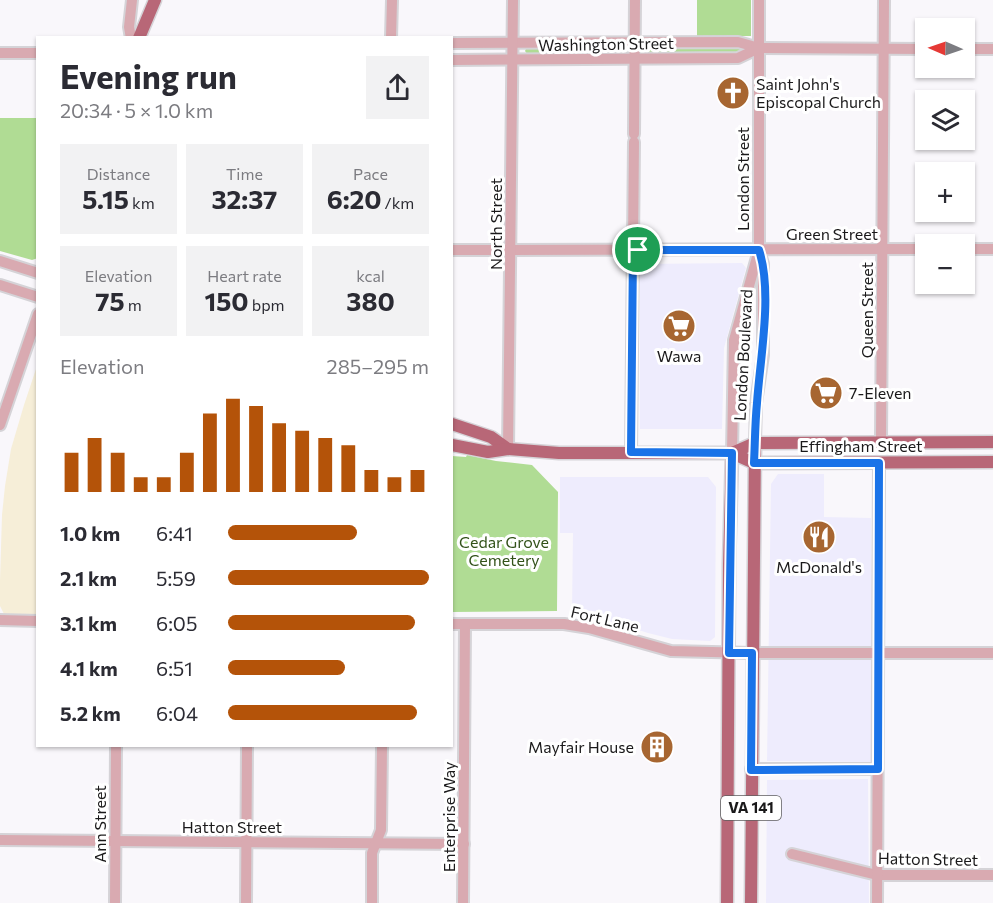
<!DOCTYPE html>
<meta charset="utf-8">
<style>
body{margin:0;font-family:Commissioner,sans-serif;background:#f2f2f3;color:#2b2b33;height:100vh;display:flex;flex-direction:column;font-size:22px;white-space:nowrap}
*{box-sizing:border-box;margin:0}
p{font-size:20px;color:#7c7c81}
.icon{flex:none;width:33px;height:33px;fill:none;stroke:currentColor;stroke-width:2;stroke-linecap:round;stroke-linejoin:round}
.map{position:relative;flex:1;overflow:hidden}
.sheet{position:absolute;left:36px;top:36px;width:417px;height:711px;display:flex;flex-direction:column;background:#fff;border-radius:0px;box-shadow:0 2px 4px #0004}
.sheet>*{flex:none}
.needle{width:39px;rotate:272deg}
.fabs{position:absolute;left:915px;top:18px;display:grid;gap:12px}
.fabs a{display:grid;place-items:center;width:60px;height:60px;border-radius:0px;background:#fff;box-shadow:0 2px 4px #0004;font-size:30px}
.pin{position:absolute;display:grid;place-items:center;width:51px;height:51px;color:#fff;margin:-26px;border:3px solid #fff;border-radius:50%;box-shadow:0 2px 6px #0007}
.round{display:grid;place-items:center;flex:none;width:63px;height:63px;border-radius:0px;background:#f2f2f3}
.summary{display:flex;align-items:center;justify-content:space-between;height:102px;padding:0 24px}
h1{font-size:33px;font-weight:700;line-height:45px}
.figures{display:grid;grid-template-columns:repeat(3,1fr);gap:9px;height:102px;padding:6px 24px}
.figures div{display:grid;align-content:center;border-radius:0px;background:#f2f2f3;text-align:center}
.figures b{font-size:26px;font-weight:700}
.figures small{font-size:16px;font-weight:400}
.figures p{font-size:16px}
.chart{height:168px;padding:12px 24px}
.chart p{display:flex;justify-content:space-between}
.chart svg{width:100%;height:108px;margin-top:6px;stroke:#b45309;stroke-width:6}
ul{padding:0 24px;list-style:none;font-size:20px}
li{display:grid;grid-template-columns:96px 72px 1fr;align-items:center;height:45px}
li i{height:15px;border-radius:8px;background:#b45309}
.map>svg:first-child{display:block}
.commercial{fill:#eeecfd}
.medical{fill:#f6eed8}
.green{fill:#b0dc94}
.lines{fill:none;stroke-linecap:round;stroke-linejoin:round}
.minor-casing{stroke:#d5d3d7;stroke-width:14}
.major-casing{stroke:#d5d3d7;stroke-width:15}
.minor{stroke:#d9aab1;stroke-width:10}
.major{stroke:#b86777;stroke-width:12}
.route-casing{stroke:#fff;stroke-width:12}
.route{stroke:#1a73e8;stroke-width:8}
.labels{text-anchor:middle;stroke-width:6;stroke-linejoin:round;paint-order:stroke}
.shield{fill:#fff;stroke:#5f5e5f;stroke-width:1.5}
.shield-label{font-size:15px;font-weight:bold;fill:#1a191a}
.street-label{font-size:16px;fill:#1a191a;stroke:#fff}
.poi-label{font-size:16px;fill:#1a191a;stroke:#fff;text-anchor:start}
.park-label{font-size:16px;fill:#325219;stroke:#fff}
</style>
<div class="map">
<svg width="993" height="903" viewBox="0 0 993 903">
<rect width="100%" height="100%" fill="#f9f7fb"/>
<g class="commercial">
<path d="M742,263L746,268L724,348L722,429H640V264Z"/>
<path d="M778,474H824V517L871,518L872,762L767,761L771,484Z"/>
<path d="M560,477H708L716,487L715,637L710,641L672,639L648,633L581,612H572L573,533H560Z"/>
<path d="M868,779L869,903H766L767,780Z"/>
</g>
<path class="medical" d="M37,366V614H4L0,606V581L2,515L5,486L11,449L24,405Z"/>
<g class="green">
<rect x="697" y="0" width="54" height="36"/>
<path d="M625,46L627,51L625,55H528L525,51L527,47Z"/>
<path d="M737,46L741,48L740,54L645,55L643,51L645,47Z"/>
<path d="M0,118H37L38,258L32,260L0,251Z"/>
<path d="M467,455L496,461L532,465L558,492L557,611L452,612V456L466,457Z"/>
</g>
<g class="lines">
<g class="minor-casing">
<g id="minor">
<path d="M131,38L129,27L132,0"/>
<path d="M391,38L392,0"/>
<path d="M452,43L738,42L759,48L926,49"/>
<path d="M964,49H993"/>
<path d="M0,53H38"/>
<path d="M452,60L738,58L759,48"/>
<path d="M634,134L635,0"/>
<path d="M964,249H993"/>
<path d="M452,250L926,249"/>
<path d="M0,261L38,273"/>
<path d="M0,285L38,297"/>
<path d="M0,425L38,314"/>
<path d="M881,441L884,0"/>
<path d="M755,443L756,403L763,355V264L759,250"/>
<path d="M508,449L513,0"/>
<path d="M631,452L634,142"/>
<path d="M732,453L734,340L759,250V0"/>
<path d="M0,620L38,621"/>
<path d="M452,624H564L589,628L671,651L752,653H993"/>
<path d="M751,769H877"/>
<path d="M0,840L464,844"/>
<path d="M792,854L877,875H993"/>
<path d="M115,903L116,746"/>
<path d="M246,903L247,746"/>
<path d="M372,903V853L381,830L382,746"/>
<path d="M463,903L465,624"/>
<path d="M877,903L879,463"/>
</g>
</g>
<g class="major-casing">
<g id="major">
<path d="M139,38L155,0"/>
<path d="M452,424L491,437L508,449"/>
<path d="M452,445L488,452L508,449L559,453H732L755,443L993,442"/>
<path d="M732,453L754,463L993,462"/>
<path d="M727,903L729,564L732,453"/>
<path d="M751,903L755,443"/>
</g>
</g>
<use href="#minor" class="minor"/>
<use href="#major" class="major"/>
</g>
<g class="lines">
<g class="route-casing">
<path id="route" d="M633,250H759C773,293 760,358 757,403C755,423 755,443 754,463H879L878,769L751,770L752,653H729L732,453L631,452Z"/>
</g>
<use href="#route" class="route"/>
</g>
<defs>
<g id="church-disc" transform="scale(1.725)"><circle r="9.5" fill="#a76631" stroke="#fff"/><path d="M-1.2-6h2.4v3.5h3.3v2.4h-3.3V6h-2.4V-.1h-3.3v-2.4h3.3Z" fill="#fff"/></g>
<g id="supermarket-disc" transform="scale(1.725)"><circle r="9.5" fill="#a76631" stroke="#fff"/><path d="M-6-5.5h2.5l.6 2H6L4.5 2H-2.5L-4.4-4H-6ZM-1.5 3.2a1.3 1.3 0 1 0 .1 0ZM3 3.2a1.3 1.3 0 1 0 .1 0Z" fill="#fff"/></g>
<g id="restaurant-disc" transform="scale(1.725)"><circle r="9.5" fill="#a76631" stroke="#fff"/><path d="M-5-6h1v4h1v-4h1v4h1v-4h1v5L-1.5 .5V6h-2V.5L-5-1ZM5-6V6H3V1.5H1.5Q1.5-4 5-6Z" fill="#fff"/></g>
<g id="building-disc" transform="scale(1.725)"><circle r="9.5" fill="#a76631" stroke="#fff"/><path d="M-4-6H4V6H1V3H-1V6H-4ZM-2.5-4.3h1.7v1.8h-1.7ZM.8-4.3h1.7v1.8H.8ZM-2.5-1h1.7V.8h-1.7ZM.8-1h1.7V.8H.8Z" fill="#fff"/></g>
</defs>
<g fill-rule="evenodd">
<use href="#church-disc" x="733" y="93"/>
<use href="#supermarket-disc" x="679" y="326"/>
<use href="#supermarket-disc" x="826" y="393"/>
<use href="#restaurant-disc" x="819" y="537"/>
<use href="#building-disc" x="657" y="747"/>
</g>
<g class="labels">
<rect class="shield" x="721" y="796" width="60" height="24" rx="4.5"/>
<g class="shield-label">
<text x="751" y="813">VA 141</text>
</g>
<g class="street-label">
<text transform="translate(606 44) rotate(-1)" y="6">Washington Street</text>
<text transform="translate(743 179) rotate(-90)" y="6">London Street</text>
<text transform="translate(496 224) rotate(-90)" y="6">North Street</text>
<text x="832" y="240">Green Street</text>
<text transform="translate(867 310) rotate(-90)" y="6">Queen Street</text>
<text transform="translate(743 355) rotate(-87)" y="6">London Boulevard</text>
<text x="861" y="452">Effingham Street</text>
<text transform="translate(605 619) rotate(13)" y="6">Fort Lane</text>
<text transform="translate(449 817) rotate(-90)" y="6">Enterprise Way</text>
<text transform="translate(100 824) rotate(-90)" y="6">Ann Street</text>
<text x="232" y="833">Hatton Street</text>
<text transform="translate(928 859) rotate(1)" y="6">Hatton Street</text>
</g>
<g class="poi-label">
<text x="756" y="90">Saint John's<tspan x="756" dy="18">Episcopal Church</tspan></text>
<text x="679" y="362" text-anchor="middle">Wawa</text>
<text x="849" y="399">7-Eleven</text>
<text x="819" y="573" text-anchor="middle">McDonald's</text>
<text x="634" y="753" text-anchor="end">Mayfair House</text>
</g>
<g class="park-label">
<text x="504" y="548">Cedar Grove<tspan x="504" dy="18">Cemetery</tspan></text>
</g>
</g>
</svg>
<div class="fabs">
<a><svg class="needle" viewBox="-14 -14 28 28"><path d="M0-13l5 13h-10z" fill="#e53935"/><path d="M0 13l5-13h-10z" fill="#7c7c81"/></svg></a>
<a><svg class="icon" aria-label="layers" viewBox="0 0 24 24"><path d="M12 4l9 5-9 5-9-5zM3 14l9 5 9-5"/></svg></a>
<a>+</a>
<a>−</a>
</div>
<div class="pin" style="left:638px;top:250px;background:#1e9e55"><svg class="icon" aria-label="arrive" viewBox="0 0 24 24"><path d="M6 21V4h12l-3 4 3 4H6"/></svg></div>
<section class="sheet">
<div class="summary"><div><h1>Evening run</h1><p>20:34 · 5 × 1.0 km</p></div><a class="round"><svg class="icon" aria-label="share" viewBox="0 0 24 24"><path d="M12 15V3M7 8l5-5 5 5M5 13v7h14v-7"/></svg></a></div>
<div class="figures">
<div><p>Distance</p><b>5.15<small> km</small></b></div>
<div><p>Time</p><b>32:37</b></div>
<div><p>Pace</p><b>6:20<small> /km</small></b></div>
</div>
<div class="figures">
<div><p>Elevation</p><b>75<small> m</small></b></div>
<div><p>Heart rate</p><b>150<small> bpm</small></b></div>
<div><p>kcal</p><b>380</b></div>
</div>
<div class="chart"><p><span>Elevation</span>285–295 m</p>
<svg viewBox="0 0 160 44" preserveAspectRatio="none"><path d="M5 44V28M15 44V22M25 44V28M35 44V38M45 44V38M55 44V28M65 44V12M75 44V6M85 44V9M95 44V16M105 44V19M115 44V22M125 44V25M135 44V35M145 44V38M155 44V35"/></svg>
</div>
<ul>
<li><b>1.0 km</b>6:41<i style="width:64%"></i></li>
<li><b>2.1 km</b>5:59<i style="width:100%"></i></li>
<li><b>3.1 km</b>6:05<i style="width:93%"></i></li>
<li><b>4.1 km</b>6:51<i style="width:58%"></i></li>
<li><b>5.2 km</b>6:04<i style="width:94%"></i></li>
</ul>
</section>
</div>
